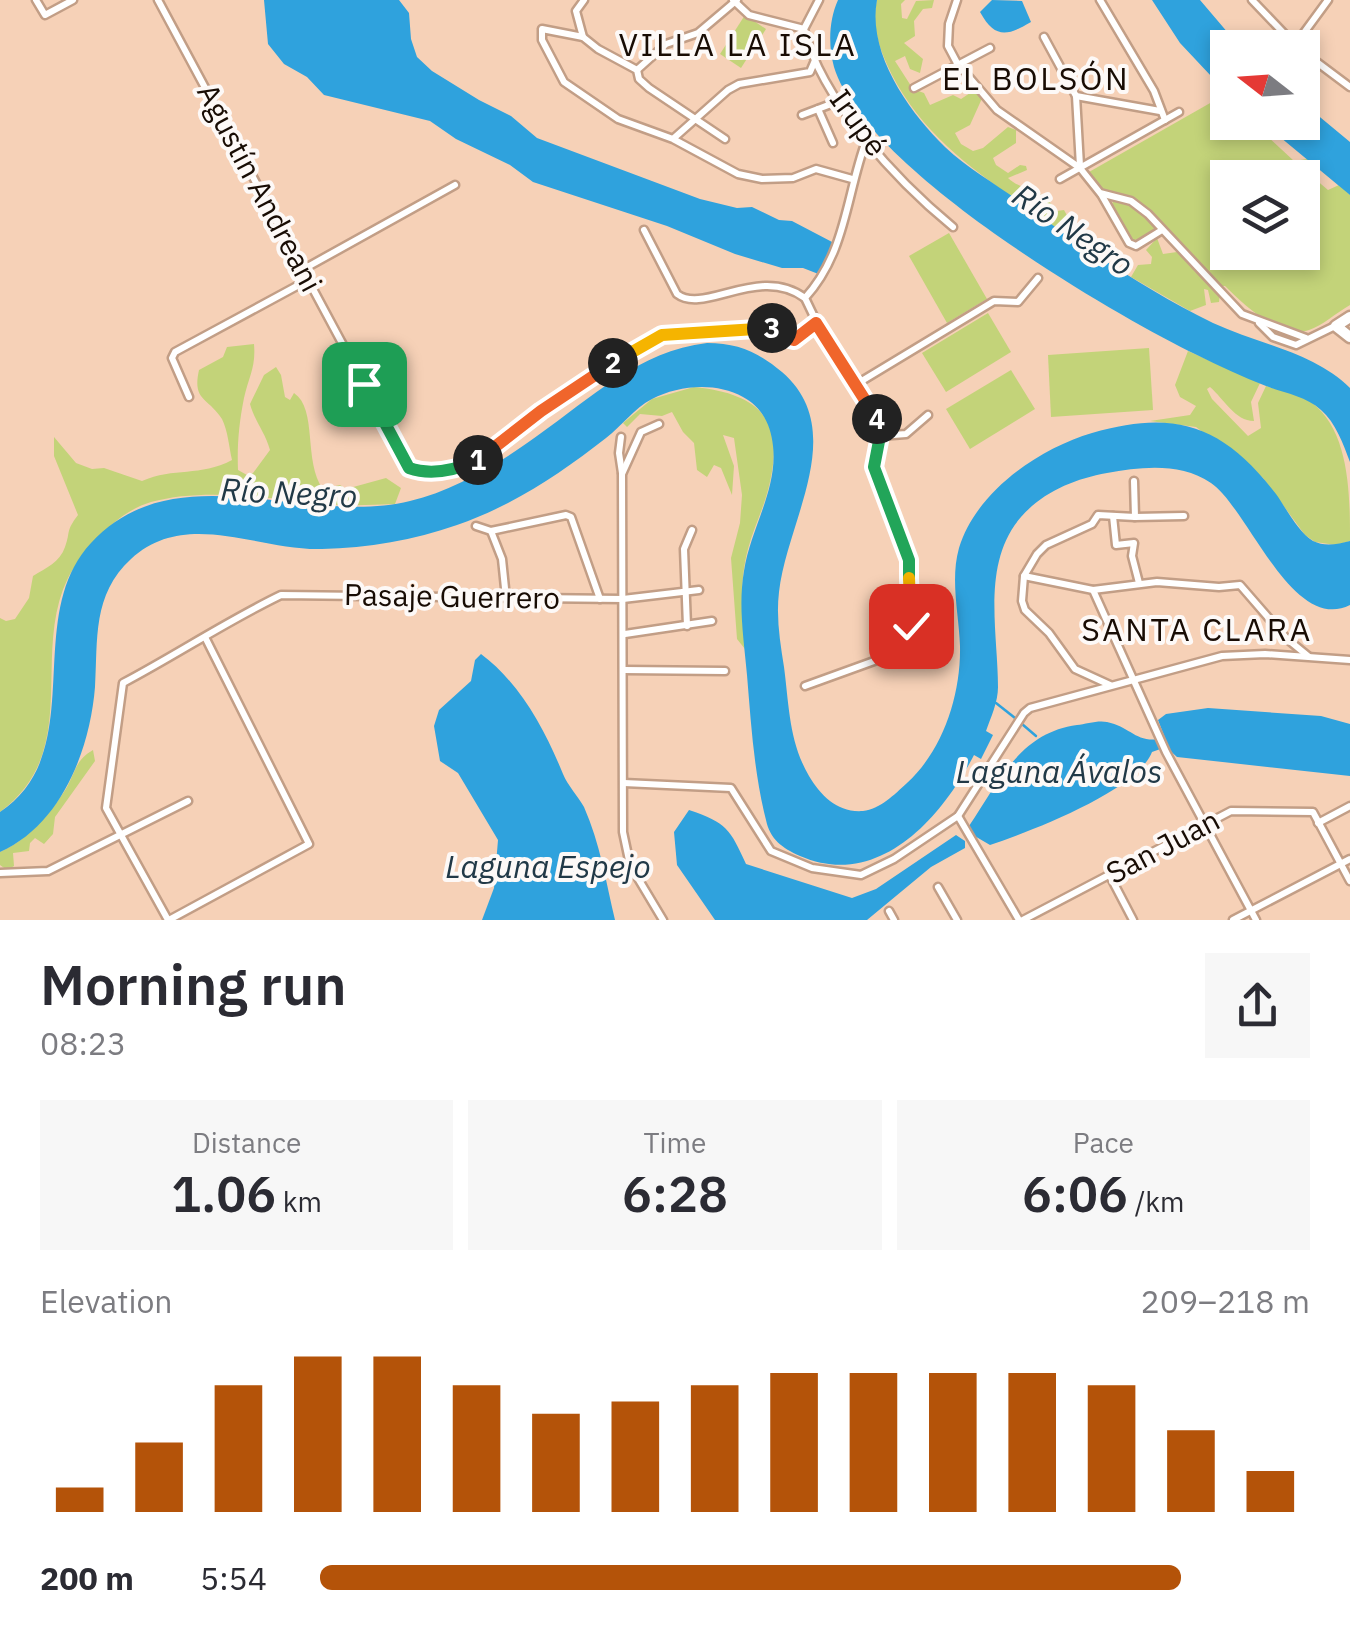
<!DOCTYPE html>
<meta charset="utf-8">
<style>
body{margin:0;font-family:"IBM Plex Sans",sans-serif;background:#f7f7f7;color:#2b2b33;height:100vh;display:flex;flex-direction:column;font-size:38px;white-space:nowrap}
*{box-sizing:border-box;margin:0}
p{font-size:32px;color:#7c7c81}
.icon{flex:none;width:55px;height:55px;fill:none;stroke:currentColor;stroke-width:2;stroke-linecap:round;stroke-linejoin:round}
.map{position:relative;height:920px;overflow:hidden}
.side{display:flex;flex-direction:column;background:#fff;flex:1}
.side>*{flex:none}
.needle{width:65px;rotate:287deg}
.tools{position:absolute;left:1210px;top:30px;display:grid;gap:20px}
.tools a{display:grid;place-items:center;width:110px;height:110px;border-radius:0px;background:#fff;box-shadow:0 5px 15px #0003;font-size:50px}
.pin{position:absolute;display:grid;place-items:center;width:85px;height:85px;color:#fff;margin:-42px;border-radius:20px;box-shadow:0 5px 15px #0006}
.km{position:absolute;width:50px;height:50px;margin:-25px;border-radius:50%;background:#222;color:#fff;font-size:28px;line-height:50px;text-align:center}
.round{display:grid;place-items:center;flex:none;width:105px;height:105px;border-radius:0px;background:#f7f7f7}
.summary{display:flex;align-items:center;justify-content:space-between;height:170px;padding:0 40px}
h1{font-size:55px;font-weight:600;line-height:75px}
.figures{display:grid;grid-template-columns:repeat(3,1fr);gap:15px;height:170px;padding:10px 40px}
.figures div{display:grid;align-content:center;border-radius:0px;background:#f7f7f7;text-align:center}
.figures b{font-size:50px;font-weight:600}
.figures small{font-size:28px;font-weight:400}
.figures p{font-size:28px}
.chart{height:280px;padding:20px 40px}
.chart p{display:flex;justify-content:space-between}
.chart svg{width:100%;height:180px;margin-top:10px;stroke:#b45309;stroke-width:6}
ul{padding:0 40px;list-style:none;font-size:32px}
li{display:grid;grid-template-columns:160px 120px 1fr;align-items:center;height:75px}
li i{height:25px;border-radius:12px;background:#b45309}
.map>svg:first-child{display:block}
.green{fill:#c3d379;fill-rule:evenodd}
.water{fill:#2fa2dd}
.lines{fill:none;stroke-linecap:round;stroke-linejoin:round}
.stream{stroke:#2fa2dd;stroke-width:2.5}
.street-casing{stroke:#c29e86;stroke-width:11}
.secondary-casing{stroke:#c29e86;stroke-width:15}
.street{stroke:#fff;stroke-width:6}
.secondary{stroke:#fff;stroke-width:10}
.split-1-casing{stroke:#fff;stroke-width:20}
.split-2-casing{stroke:#fff;stroke-width:20}
.split-3-casing{stroke:#fff;stroke-width:20}
.split-4-casing{stroke:#fff;stroke-width:20}
.split-5-casing{stroke:#fff;stroke-width:20}
.split-6-casing{stroke:#fff;stroke-width:20}
.split-1{stroke:#22a559;stroke-width:12}
.split-2{stroke:#f0652b;stroke-width:12}
.split-3{stroke:#f5b400;stroke-width:12}
.split-4{stroke:#f0652b;stroke-width:12}
.split-5{stroke:#22a559;stroke-width:12}
.split-6{stroke:#f5b400;stroke-width:12}
.labels{text-anchor:middle;stroke-width:8;stroke-linejoin:round;paint-order:stroke}
.street-label{font-size:30px;fill:#180c04;stroke:#fdf9f7}
.neighbourhood-label{font-size:32px;letter-spacing:2.5px;fill:#180c04;stroke:#fdf9f7}
.water-label{font-size:32px;font-style:italic;fill:#213947;stroke:#fdf9f7}
</style>
<div class="map">
<svg width="1350" height="920" viewBox="0 0 1350 920">
<rect width="100%" height="100%" fill="#f6d1b7"/>
<g class="green">
<path d="M877,0H905L901,4L902,18L907,19L916,1L934,0L932,8L923,9L914,21L915,36L904,43L923,59L920,73L910,69L905,56L895,61L913,89L924,93L930,105L953,95L961,99L970,93L984,94L970,125L955,133L961,144L973,151L983,148L1008,127L1016,130V143L993,158L996,165L1008,173L1020,165L1026,166L1027,170L1008,178C1018,188 1034,189 1046,198C1050,202 1053,207 1057,211L1064,210L1069,219L1055,227C993,183 928,145 892,75C880,50 871,28 877,0Z"/>
<path d="M745,15L766,29L741,68L720,54Z"/>
<path d="M1226,94L1228,122L1255,125L1294,161L1307,159L1315,166L1308,173L1328,190L1339,185L1350,195V305C1336,313 1322,326 1309,330C1281,340 1243,304 1225,286H1218L1214,278L1212,281L1220,293L1219,302L1211,303L1208,290L1204,289L1206,305L1190,311L1131,277L1138,265L1151,264L1152,257L1146,250L1157,238L1163,254L1177,252L1179,242L1133,201L1134,209L1152,220L1157,228L1146,237L1131,241L1111,213L1114,193L1102,190L1089,172ZM1228,178H1302V252H1228Z"/>
<path d="M949,233L987,299L947,323L909,256Z"/>
<path d="M988,313L1011,352L946,392L922,353Z"/>
<path d="M254,344C256,367 249,376 244,398C239,423 237,445 238,470L247,475L253,473L270,450C265,432 255,422 250,404L264,375L276,367L281,375L285,397L290,400L294,393C318,409 303,462 323,489L340,485L346,489L386,478L401,488L395,504C372,505 349,506 326,504C271,499 206,487 151,502C125,510 107,527 91,547C83,557 73,567 68,578C30,656 83,750 0,812V618L6,621L15,619L29,598L33,576C46,568 60,562 65,547C71,531 65,532 78,515L54,456V437L76,463L92,469L104,468L142,481C174,467 200,477 232,460C229,447 228,431 222,419C208,397 192,401 199,370L223,357L227,347Z"/>
<path d="M1149,348L1153,410L1051,417L1048,355Z"/>
<path d="M1188,351L1260,383L1251,402L1254,421C1235,421 1224,399 1210,387L1207,389L1212,399L1248,436L1261,428L1258,403L1266,386C1281,391 1298,394 1311,402C1350,431 1350,495 1350,541L1336,545L1315,542L1305,535L1263,478L1196,427L1150,421L1190,415L1196,406L1180,397L1175,385Z"/>
<path d="M1011,370L1035,409L970,449L946,409Z"/>
<path d="M694,387C762,394 786,421 768,490C763,510 753,529 748,549C739,583 742,615 745,649L737,639L731,558L740,523L742,495L734,438L723,435L734,466L732,495L721,468L714,465L707,477L697,470L694,443L683,432L672,412L662,416L640,414L627,427L623,423L652,399Z"/>
<path d="M93,750L95,761L55,817L53,834L44,844L35,838L30,843L29,851L13,853L14,866L7,870L0,865V852C28,840 51,813 67,787C76,770 76,760 93,750Z"/>
</g>
<g class="water">
<path d="M264,0H399L409,13L411,39L417,57L432,71L479,100L511,116L537,138L700,199L737,208L752,207L779,220L792,221L834,243L821,275L803,268H782L735,254L667,226L533,182L510,165L456,139L430,121L324,95L307,77L284,64L268,44Z"/>
<path d="M838,0H877C867,53 909,112 945,147C967,168 994,183 1019,201C1081,246 1144,289 1213,323C1258,344 1314,352 1350,388V462C1343,444 1336,423 1321,410C1306,396 1284,393 1266,386C1243,377 1219,366 1197,355C1104,310 864,167 834,67C828,45 829,20 838,0Z"/>
<path d="M992,0L1022,1L1031,22C1007,36 995,39 980,12Z"/>
<path d="M1152,0H1200L1240,47L1228,48L1227,93L1180,43Z"/>
<path d="M1303,103L1350,142V195L1263,123L1302,122Z"/>
<path d="M707,343C738,343 758,352 782,372C850,431 787,520 779,592C776,617 780,642 784,667C789,705 789,742 809,776C821,796 838,813 863,811C880,809 894,795 907,783C943,750 961,695 960,646C959,614 950,580 959,548C976,492 1038,449 1092,433C1175,409 1223,425 1276,494C1286,508 1298,532 1313,541C1325,547 1338,544 1350,541V605C1292,634 1248,508 1211,483C1180,462 1141,467 1107,473C1074,479 1043,492 1021,517C981,563 998,632 998,687C998,702 991,717 986,731L993,735L981,759L974,755C941,819 878,890 800,856C782,848 770,839 766,820C754,773 751,723 747,675C744,640 738,606 744,571C750,530 778,489 773,446C771,425 762,407 743,397C716,382 679,385 652,399C634,408 622,426 606,438C560,474 512,506 457,525C414,540 368,548 322,549C258,551 186,508 131,559C92,595 98,639 95,687C90,750 61,825 0,852V812C91,751 21,618 91,543C176,451 305,527 410,501C455,490 500,463 537,436C591,398 639,351 707,343Z"/>
<path d="M481,654C520,683 545,730 563,774C568,786 578,796 584,807C600,843 606,882 615,920H482L494,888L498,840L458,773L440,761L434,726L439,710L471,681L475,660Z"/>
<path d="M1208,708L1321,716L1350,724V776L1177,757L1166,747L1152,752C1137,791 1029,832 990,845L973,835L969,826C999,782 1019,733 1077,725C1086,724 1098,720 1107,722C1132,727 1136,745 1165,738L1158,720L1166,714Z"/>
<path d="M689,810C727,823 730,829 746,864L852,898L876,889L956,835L965,841V848L931,867L867,920H715L677,865L674,832Z"/>
</g>
<g class="lines">
<g class="stream">
<path d="M996,703L1015,718"/>
<path d="M1022,724L1036,736"/>
</g>
<g class="street-casing">
<g id="street">
<path d="M36,0L45,15L73,0"/>
<path d="M158,0L409,468L416,471H454L479,460L541,411L647,341L662,335L772,328L781,337L794,339L817,323"/>
<path d="M733,0L749,15L804,29"/>
<path d="M819,0L804,29C822,101 897,181 953,227"/>
<path d="M957,0L949,24L948,46L957,63L997,110L1080,168L1100,193L1131,201L1148,214L1242,314L1306,338"/>
<path d="M1100,0L1154,91L1165,120"/>
<path d="M1252,0L1298,48"/>
<path d="M583,37L576,11L584,0"/>
<path d="M1044,37L1076,96L1080,166"/>
<path d="M1295,45L1328,0"/>
<path d="M1302,51L1350,87"/>
<path d="M637,70L666,44L698,33L737,0"/>
<path d="M914,88L990,48"/>
<path d="M1076,96L1160,111"/>
<path d="M818,109L833,143"/>
<path d="M802,115L839,101"/>
<path d="M674,138L728,90L739,84L810,72L816,58"/>
<path d="M725,139L649,88L639,79L637,70L598,49L583,37L542,29V40L564,82L618,119L673,139L738,174L762,179L793,178L816,169L852,179"/>
<path d="M1060,179L1179,112"/>
<path d="M1101,194L1129,243L1136,246L1162,230"/>
<path d="M644,230L677,294C704,315 759,264 805,298"/>
<path d="M302,270L455,185"/>
<path d="M1259,323L1273,337L1296,345L1335,326"/>
<path d="M855,385L994,301L1018,302L1038,278"/>
<path d="M189,397L172,358L175,352L308,280"/>
<path d="M659,424L641,432L622,474L623,832L630,865L663,920"/>
<path d="M880,436L906,434L928,415"/>
<path d="M621,437L619,453L622,473"/>
<path d="M1113,516L1116,545L1134,543L1132,556L1139,583"/>
<path d="M1135,517L1184,516"/>
<path d="M476,526L491,531L566,515L571,517L600,599"/>
<path d="M491,531L502,559L506,598"/>
<path d="M1024,576L1093,590L1157,582L1219,587L1240,585L1286,638L1308,656"/>
<path d="M1093,590L1166,752L1256,920"/>
<path d="M687,626L684,549L692,530"/>
<path d="M625,634L712,621"/>
<path d="M624,670L725,671"/>
<path d="M1110,685L1075,669L1049,633L1025,610L1022,601L1024,576L1037,554L1046,545L1092,524L1098,515L1135,517L1134,481"/>
<path d="M805,686L899,652L907,641L911,626L909,561L874,467L880,436L878,421L817,323L805,298C846,253 846,196 866,141"/>
<path d="M624,783L731,788L771,851L812,868L861,875L894,859L958,816L1024,713L1030,708L1222,656L1265,654L1350,660"/>
<path d="M958,816L1019,920"/>
<path d="M1318,823L1350,806"/>
<path d="M0,873L48,871L188,801"/>
<path d="M1110,876L1133,920"/>
<path d="M938,887L957,920"/>
<path d="M889,911L894,920"/>
<path d="M168,920L106,808L123,683C176,655 227,621 281,595L623,599L699,590"/>
<path d="M169,920L309,844L206,639"/>
<path d="M1023,920L1231,811L1313,812L1350,881"/>
<path d="M1233,920L1350,859"/>
</g>
</g>
<g class="secondary-casing">
<path id="secondary" d="M1350,317L1336,326L1350,337"/>
</g>
<use href="#street" class="street"/>
<use href="#secondary" class="secondary"/>
</g>
<g class="lines">
<g class="split-1-casing">
<path id="split-1" d="M364,384L409,468C432,476 456,470 478,460"/>
</g>
<g class="split-2-casing">
<path id="split-2" d="M478,460L541,411L613,363"/>
</g>
<g class="split-3-casing">
<path id="split-3" d="M613,363L662,335L772,328"/>
</g>
<g class="split-4-casing">
<path id="split-4" d="M772,328L782,337L794,340L816,323L877,419"/>
</g>
<g class="split-5-casing">
<path id="split-5" d="M877,419L880,436L874,467L909,560V578"/>
</g>
<g class="split-6-casing">
<path id="split-6" d="M909,578L911,626"/>
</g>
<use href="#split-1" class="split-1"/>
<use href="#split-2" class="split-2"/>
<use href="#split-3" class="split-3"/>
<use href="#split-4" class="split-4"/>
<use href="#split-5" class="split-5"/>
<use href="#split-6" class="split-6"/>
</g>
<g class="labels">
<g class="street-label">
<text transform="translate(858 123) rotate(54)" y="10">Irupé</text>
<text transform="translate(259 188) rotate(62)" y="10">Agustín Andreani</text>
<text transform="translate(452 597) rotate(1)" y="10">Pasaje Guerrero</text>
<text transform="translate(1163 847) rotate(-28)" y="10">San Juan</text>
</g>
<g class="neighbourhood-label">
<text x="738" y="56">VILLA LA ISLA</text>
<text x="1036" y="90">EL BOLSÓN</text>
<text x="1197" y="641">SANTA CLARA</text>
</g>
<g class="water-label">
<text transform="translate(1073 230) rotate(34)" y="11">Río Negro</text>
<text transform="translate(289 493) rotate(3)" y="11">Río Negro</text>
<text x="1059" y="783">Laguna Ávalos</text>
<text x="548" y="878">Laguna Espejo</text>
</g>
</g>
</svg>
<div class="tools">
<a><svg class="needle" viewBox="-14 -14 28 28"><path d="M0-13l5 13h-10z" fill="#e53935"/><path d="M0 13l5-13h-10z" fill="#7c7c81"/></svg></a>
<a><svg class="icon" aria-label="layers" viewBox="0 0 24 24"><path d="M12 4l9 5-9 5-9-5zM3 14l9 5 9-5"/></svg></a>
</div>
<div class="pin" style="left:364px;top:384px;background:#1e9e55"><svg class="icon" aria-label="arrive" viewBox="0 0 24 24"><path d="M6 21V4h12l-3 4 3 4H6"/></svg></div>
<div class="pin" style="left:911px;top:626px;background:#d93025"><svg class="icon" aria-label="check" viewBox="0 0 24 24"><path d="M5 12l5 5 9-10"/></svg></div>
<b class="km" style="left:478px;top:460px">1</b>
<b class="km" style="left:613px;top:363px">2</b>
<b class="km" style="left:772px;top:328px">3</b>
<b class="km" style="left:877px;top:419px">4</b>
</div>
<section class="side">
<div class="summary"><div><h1>Morning run</h1><p>08:23</p></div><a class="round"><svg class="icon" aria-label="share" viewBox="0 0 24 24"><path d="M12 15V3M7 8l5-5 5 5M5 13v7h14v-7"/></svg></a></div>
<div class="figures">
<div><p>Distance</p><b>1.06<small> km</small></b></div>
<div><p>Time</p><b>6:28</b></div>
<div><p>Pace</p><b>6:06<small> /km</small></b></div>
</div>
<div class="chart"><p><span>Elevation</span>209–218 m</p>
<svg viewBox="0 0 160 44" preserveAspectRatio="none"><path d="M5 44V38M15 44V27M25 44V13M35 44V6M45 44V6M55 44V13M65 44V20M75 44V17M85 44V13M95 44V10M105 44V10M115 44V10M125 44V10M135 44V13M145 44V24M155 44V34"/></svg>
</div>
<ul>
<li><b>200 m</b>5:54<i style="width:87%"></i></li>
</ul>
</section>
